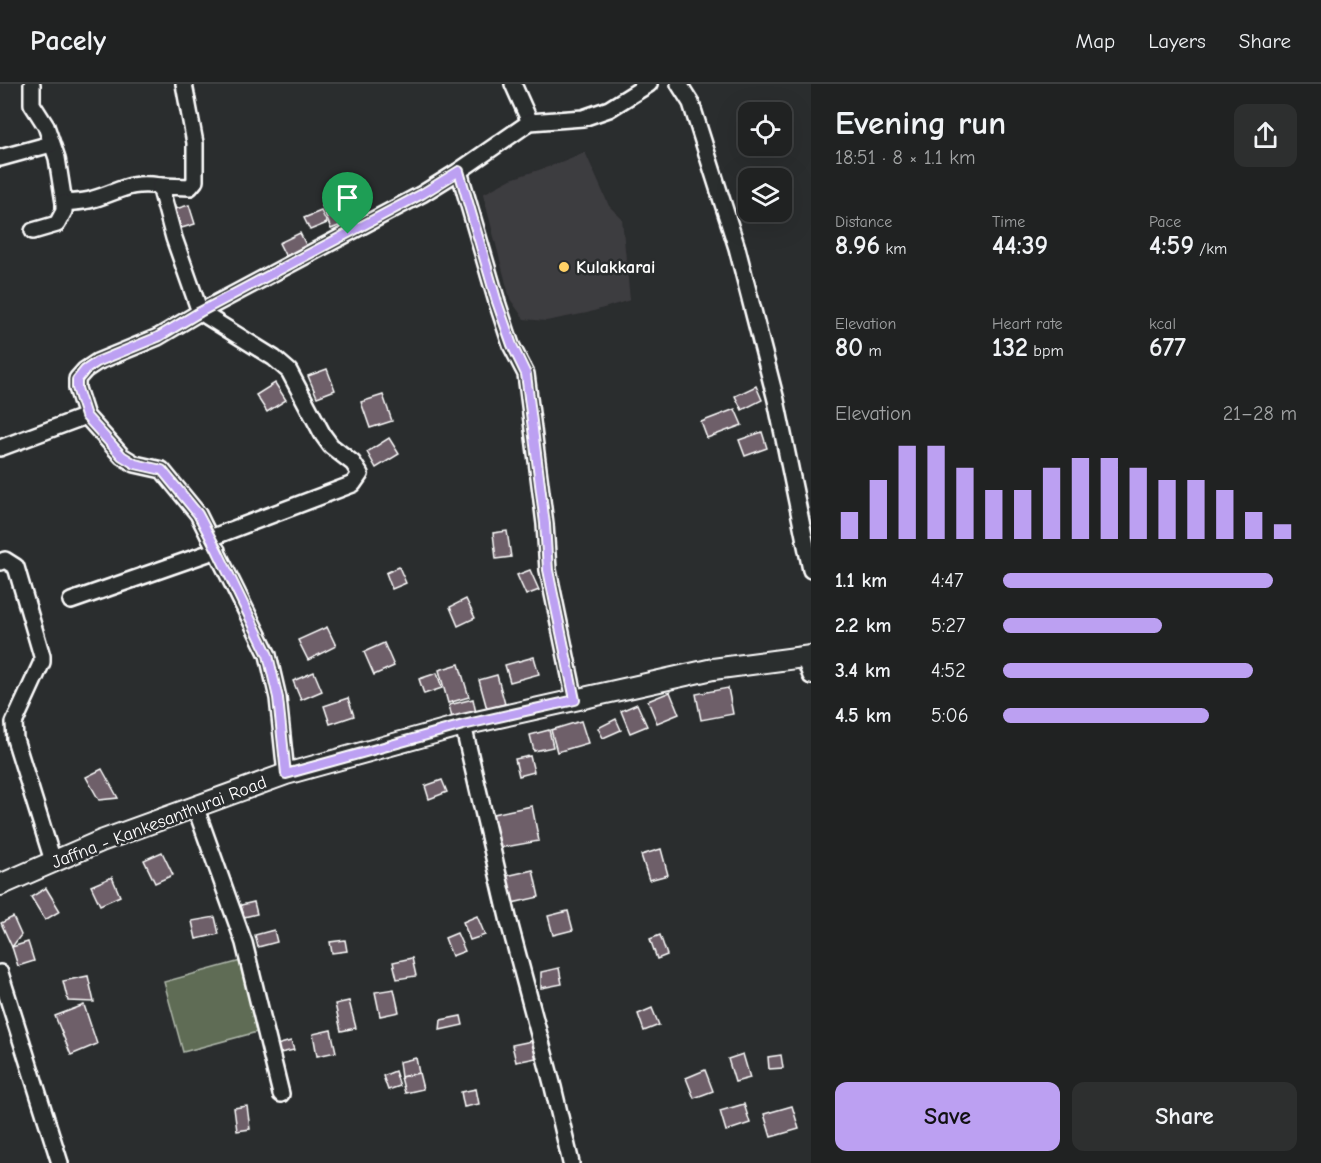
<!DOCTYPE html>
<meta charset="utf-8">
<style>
body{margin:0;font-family:"Comic Neue",sans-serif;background:#2d2f2f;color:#f1f3f6;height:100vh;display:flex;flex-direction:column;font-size:22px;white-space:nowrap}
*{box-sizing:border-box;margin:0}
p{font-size:20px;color:#a2a4a5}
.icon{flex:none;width:33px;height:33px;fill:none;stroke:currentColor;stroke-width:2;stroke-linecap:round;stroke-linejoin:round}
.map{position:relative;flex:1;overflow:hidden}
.side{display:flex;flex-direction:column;background:#202222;width:510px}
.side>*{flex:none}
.controls{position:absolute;left:738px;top:18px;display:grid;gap:12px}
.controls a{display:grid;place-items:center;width:54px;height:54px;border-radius:12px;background:#202222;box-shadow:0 6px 24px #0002,0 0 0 2px #3d3f40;font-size:30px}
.pin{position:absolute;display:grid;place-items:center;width:51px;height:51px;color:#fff;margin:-62px -26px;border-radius:50% 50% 50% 0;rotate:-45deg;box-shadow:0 0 6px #0007}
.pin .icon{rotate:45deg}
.round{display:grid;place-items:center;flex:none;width:63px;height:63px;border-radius:12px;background:#2d2f2f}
.head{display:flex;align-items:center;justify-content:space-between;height:102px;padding:0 24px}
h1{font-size:33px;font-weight:800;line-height:45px}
.stats{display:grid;grid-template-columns:repeat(3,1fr);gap:9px;height:102px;padding:6px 24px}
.stats div{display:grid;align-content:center}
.stats b{font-size:26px;font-weight:800}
.stats small{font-size:16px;font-weight:400}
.stats p{font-size:16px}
.chart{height:168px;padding:12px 24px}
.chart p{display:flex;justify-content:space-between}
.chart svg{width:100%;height:108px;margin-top:6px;stroke:#bca0f2;stroke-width:6}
.button{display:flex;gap:12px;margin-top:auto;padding:12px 24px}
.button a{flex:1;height:69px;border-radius:12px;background:#bca0f2;color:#111;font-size:24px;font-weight:800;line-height:69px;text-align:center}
.button a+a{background:#2d2f2f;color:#f1f3f6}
ul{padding:0 24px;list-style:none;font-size:20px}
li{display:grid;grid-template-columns:96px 72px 1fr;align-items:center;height:45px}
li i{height:15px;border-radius:8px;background:#bca0f2}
header{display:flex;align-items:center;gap:36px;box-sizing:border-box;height:84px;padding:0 30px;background:#202222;border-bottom:2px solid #3d3f40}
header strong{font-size:28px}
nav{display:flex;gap:33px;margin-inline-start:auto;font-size:21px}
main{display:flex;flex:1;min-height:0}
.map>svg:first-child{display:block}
.built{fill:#3e3c40}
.green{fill:#5e6c54;stroke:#aeb6aa;stroke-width:1.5}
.building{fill:#6e5e69;stroke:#fff;stroke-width:1.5}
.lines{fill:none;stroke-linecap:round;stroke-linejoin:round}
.minor-casing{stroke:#fff;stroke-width:20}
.major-casing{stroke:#fff;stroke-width:24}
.minor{stroke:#2a2d2e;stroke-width:15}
.major{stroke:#2a2d2e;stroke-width:20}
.route-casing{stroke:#fff;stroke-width:12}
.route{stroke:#bca0f2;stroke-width:8}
.poi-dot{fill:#ffd166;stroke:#2a2d2e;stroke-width:2}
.labels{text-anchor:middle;stroke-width:5;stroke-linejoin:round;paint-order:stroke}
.poi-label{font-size:18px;font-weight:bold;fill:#fff;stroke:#2a2d2e;text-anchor:start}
.street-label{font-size:18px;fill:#fff;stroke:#2a2d2e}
</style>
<header>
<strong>Pacely</strong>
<nav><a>Map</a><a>Layers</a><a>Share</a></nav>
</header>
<main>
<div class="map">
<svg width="811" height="1079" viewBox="0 0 811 1079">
<rect width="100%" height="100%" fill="#2a2d2e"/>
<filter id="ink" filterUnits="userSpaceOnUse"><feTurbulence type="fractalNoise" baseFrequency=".0167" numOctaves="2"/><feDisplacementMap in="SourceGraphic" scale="12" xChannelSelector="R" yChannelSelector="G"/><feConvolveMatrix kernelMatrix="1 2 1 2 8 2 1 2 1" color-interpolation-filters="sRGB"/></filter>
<g filter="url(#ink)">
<path class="built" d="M585,68L609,122L622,135L630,216L587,229L546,237L524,235L510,215L483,110L511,95L551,82Z"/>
<path class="green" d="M248,875L268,945L183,968L164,898Z"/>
<g class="building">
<path d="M347,112L356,135L331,145L322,122Z"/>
<path d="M189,121L195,140L178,145L172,126Z"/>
<path d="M321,127L327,139L310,146L304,134Z"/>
<path d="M300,149L309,167L288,177L279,159Z"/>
<path d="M327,285L335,306L317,313L308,292Z"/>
<path d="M275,299L286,316L267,328L256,311Z"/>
<path d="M756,302L762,316L742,326L735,312Z"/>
<path d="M383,311L392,337L370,344L361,318Z"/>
<path d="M735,325L742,341L707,354L701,338Z"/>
<path d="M762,348L767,364L745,372L739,356Z"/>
<path d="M389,354L399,370L376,384L367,368Z"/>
<path d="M507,447L511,473L496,475L493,449Z"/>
<path d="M399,483L406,499L392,505L386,489Z"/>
<path d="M530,486L539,506L526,511L517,491Z"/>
<path d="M466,515L475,534L458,542L450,523Z"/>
<path d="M327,543L336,562L308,576L298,556Z"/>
<path d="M384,559L394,582L374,591L364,568Z"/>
<path d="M534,573L539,590L510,598L505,581Z"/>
<path d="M459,580L469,613L448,619L439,586Z"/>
<path d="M314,588L322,607L301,616L293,597Z"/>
<path d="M437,589L442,604L424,610L419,595Z"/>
<path d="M497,591L505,620L487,625L479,596Z"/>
<path d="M728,604L733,630L701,636L696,610Z"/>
<path d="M670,608L679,630L657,639L648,617Z"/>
<path d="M348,614L354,632L330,640L324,622Z"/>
<path d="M473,615L476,629L452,634L449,621Z"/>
<path d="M637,620L647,642L630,649L621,627Z"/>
<path d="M616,635L621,646L603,654L598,644Z"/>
<path d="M581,637L588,659L557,668L551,646Z"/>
<path d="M549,646L553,663L534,667L530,651Z"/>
<path d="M530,672L534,688L519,692L515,675Z"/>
<path d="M102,685L118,714L99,716L86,693Z"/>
<path d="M442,696L447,708L429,715L425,702Z"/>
<path d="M532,722L539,757L499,764L493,730Z"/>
<path d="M661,765L668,791L649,796L641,771Z"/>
<path d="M162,768L173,791L155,799L144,776Z"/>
<path d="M533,786L539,813L512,819L506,792Z"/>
<path d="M112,793L120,812L100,821L91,802Z"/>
<path d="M46,804L60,827L45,836L31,813Z"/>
<path d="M254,818L257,830L244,833L241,821Z"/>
<path d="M568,827L573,846L553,851L548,832Z"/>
<path d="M477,832L485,851L470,856L463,838Z"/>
<path d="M13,833L21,851L12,863L1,839Z"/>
<path d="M215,833L219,850L196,855L192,837Z"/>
<path d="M274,846L277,858L258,863L255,851Z"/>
<path d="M457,849L465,867L452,872L445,854Z"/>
<path d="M660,851L667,871L657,875L650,855Z"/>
<path d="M345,856L347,867L332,869L330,858Z"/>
<path d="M28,858L34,877L18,882L12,863Z"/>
<path d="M412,874L416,892L397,895L393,878Z"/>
<path d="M559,884L562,900L541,904V888Z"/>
<path d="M88,892L94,918L68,917L63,897Z"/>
<path d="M394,905L399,928L380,932L375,908Z"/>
<path d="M349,917L356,944L341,947L335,920Z"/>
<path d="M84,921L97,960L71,971L55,932Z"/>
<path d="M652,924L659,941L644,947L638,930Z"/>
<path d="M461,932L463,941L440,946L441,936Z"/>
<path d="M331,946L336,968L317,972L313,950Z"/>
<path d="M291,957L294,966L271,971L273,962Z"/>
<path d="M532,957L536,974L516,978L512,961Z"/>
<path d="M743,970L750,994L735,998L728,975Z"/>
<path d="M781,971L783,984L769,985L768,973Z"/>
<path d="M416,974L419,989L401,993L399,978Z"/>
<path d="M705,986L713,1007L694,1014L686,994Z"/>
<path d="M395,987L400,1002L388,1006L383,992Z"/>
<path d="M419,989L423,1005L405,1009L401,993Z"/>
<path d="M476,1005L479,1020L464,1023L461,1008Z"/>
<path d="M744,1020L750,1039L726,1047L720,1027Z"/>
<path d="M247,1022L250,1045L237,1047L234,1024Z"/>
<path d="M792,1022L799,1045L771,1053L764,1030Z"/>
</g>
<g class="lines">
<g class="minor-casing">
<g id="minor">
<path d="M32,0V20L46,42L57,74L64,119C74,118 84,118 93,115C121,107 129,97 160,102"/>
<path d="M184,0L195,59V97L190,103L160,102L174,154L200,228L274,274L289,287L323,351L331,362L353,379L360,390L353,400L210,454"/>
<path d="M513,0L530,38"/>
<path d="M679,0L691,19L737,164L776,316L811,486"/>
<path d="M0,74L51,60"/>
<path d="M459,87L497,218L511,261L526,290L545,440L548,486L575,616"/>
<path d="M33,147L57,140L64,127V119"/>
<path d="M86,332L122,372L135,380L162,386L198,430L268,571L278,614L286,690"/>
<path d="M0,364L86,332L77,304V295L85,286L97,278L158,253L200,228L422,110L459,87L530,38L583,34L609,25L649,0"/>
<path d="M0,478L5,476L16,483L42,572V578L14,639L15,655L53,777"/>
<path d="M71,517L217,466"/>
<path d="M804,573L811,592"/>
<path d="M463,641L509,838L553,1003L571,1079"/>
<path d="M195,722L244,859L281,1010"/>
<path d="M0,889L60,1079"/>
</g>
</g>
<g class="major-casing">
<path id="major" d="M0,801L101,757L286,690L463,641L713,585L811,572"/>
</g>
<use href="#minor" class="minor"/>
<use href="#major" class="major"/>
</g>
</g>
<g class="lines" filter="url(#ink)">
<g class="route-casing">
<path id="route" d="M459,87L497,218L512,261L526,290L545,440L548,486L575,616L463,641L286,690L278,614L268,571L217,466L198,430L162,386L135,380L122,372L86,332L77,304V296L85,286L97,278L158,253L200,228L422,110Z"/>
</g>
<use href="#route" class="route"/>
</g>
<circle class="poi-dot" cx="564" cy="183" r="6"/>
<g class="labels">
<g class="poi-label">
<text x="576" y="189">Kulakkarai</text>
</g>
<g class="street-label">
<text transform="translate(159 738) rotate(-21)" y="6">Jaffna - Kankesanthurai Road</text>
</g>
</g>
</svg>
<div class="controls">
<a><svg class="icon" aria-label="locate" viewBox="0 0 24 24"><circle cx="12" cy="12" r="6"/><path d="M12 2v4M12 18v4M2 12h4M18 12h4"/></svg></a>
<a><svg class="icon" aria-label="layers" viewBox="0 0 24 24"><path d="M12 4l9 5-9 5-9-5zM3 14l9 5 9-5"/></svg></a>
</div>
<div class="pin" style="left:348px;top:150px;background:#1e9e55"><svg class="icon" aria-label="arrive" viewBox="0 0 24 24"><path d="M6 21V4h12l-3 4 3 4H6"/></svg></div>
</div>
<section class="side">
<div class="head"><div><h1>Evening run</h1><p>18:51 · 8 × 1.1 km</p></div><a class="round"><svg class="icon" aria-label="share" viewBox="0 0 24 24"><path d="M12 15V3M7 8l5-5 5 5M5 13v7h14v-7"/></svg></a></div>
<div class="stats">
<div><p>Distance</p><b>8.96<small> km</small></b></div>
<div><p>Time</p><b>44:39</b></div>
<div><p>Pace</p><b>4:59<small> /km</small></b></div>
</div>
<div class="stats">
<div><p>Elevation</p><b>80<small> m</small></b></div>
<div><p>Heart rate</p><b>132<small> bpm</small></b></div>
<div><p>kcal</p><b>677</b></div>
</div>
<div class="chart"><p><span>Elevation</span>21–28 m</p>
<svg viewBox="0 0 160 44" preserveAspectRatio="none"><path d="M5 44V33M15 44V20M25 44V6M35 44V6M45 44V15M55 44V24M65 44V24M75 44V15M85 44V11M95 44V11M105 44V15M115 44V20M125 44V20M135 44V24M145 44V33M155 44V38"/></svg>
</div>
<ul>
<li><b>1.1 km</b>4:47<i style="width:92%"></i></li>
<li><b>2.2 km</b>5:27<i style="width:54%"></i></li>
<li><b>3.4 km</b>4:52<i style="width:85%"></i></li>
<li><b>4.5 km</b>5:06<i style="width:70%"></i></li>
</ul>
<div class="button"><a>Save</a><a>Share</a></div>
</section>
</main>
